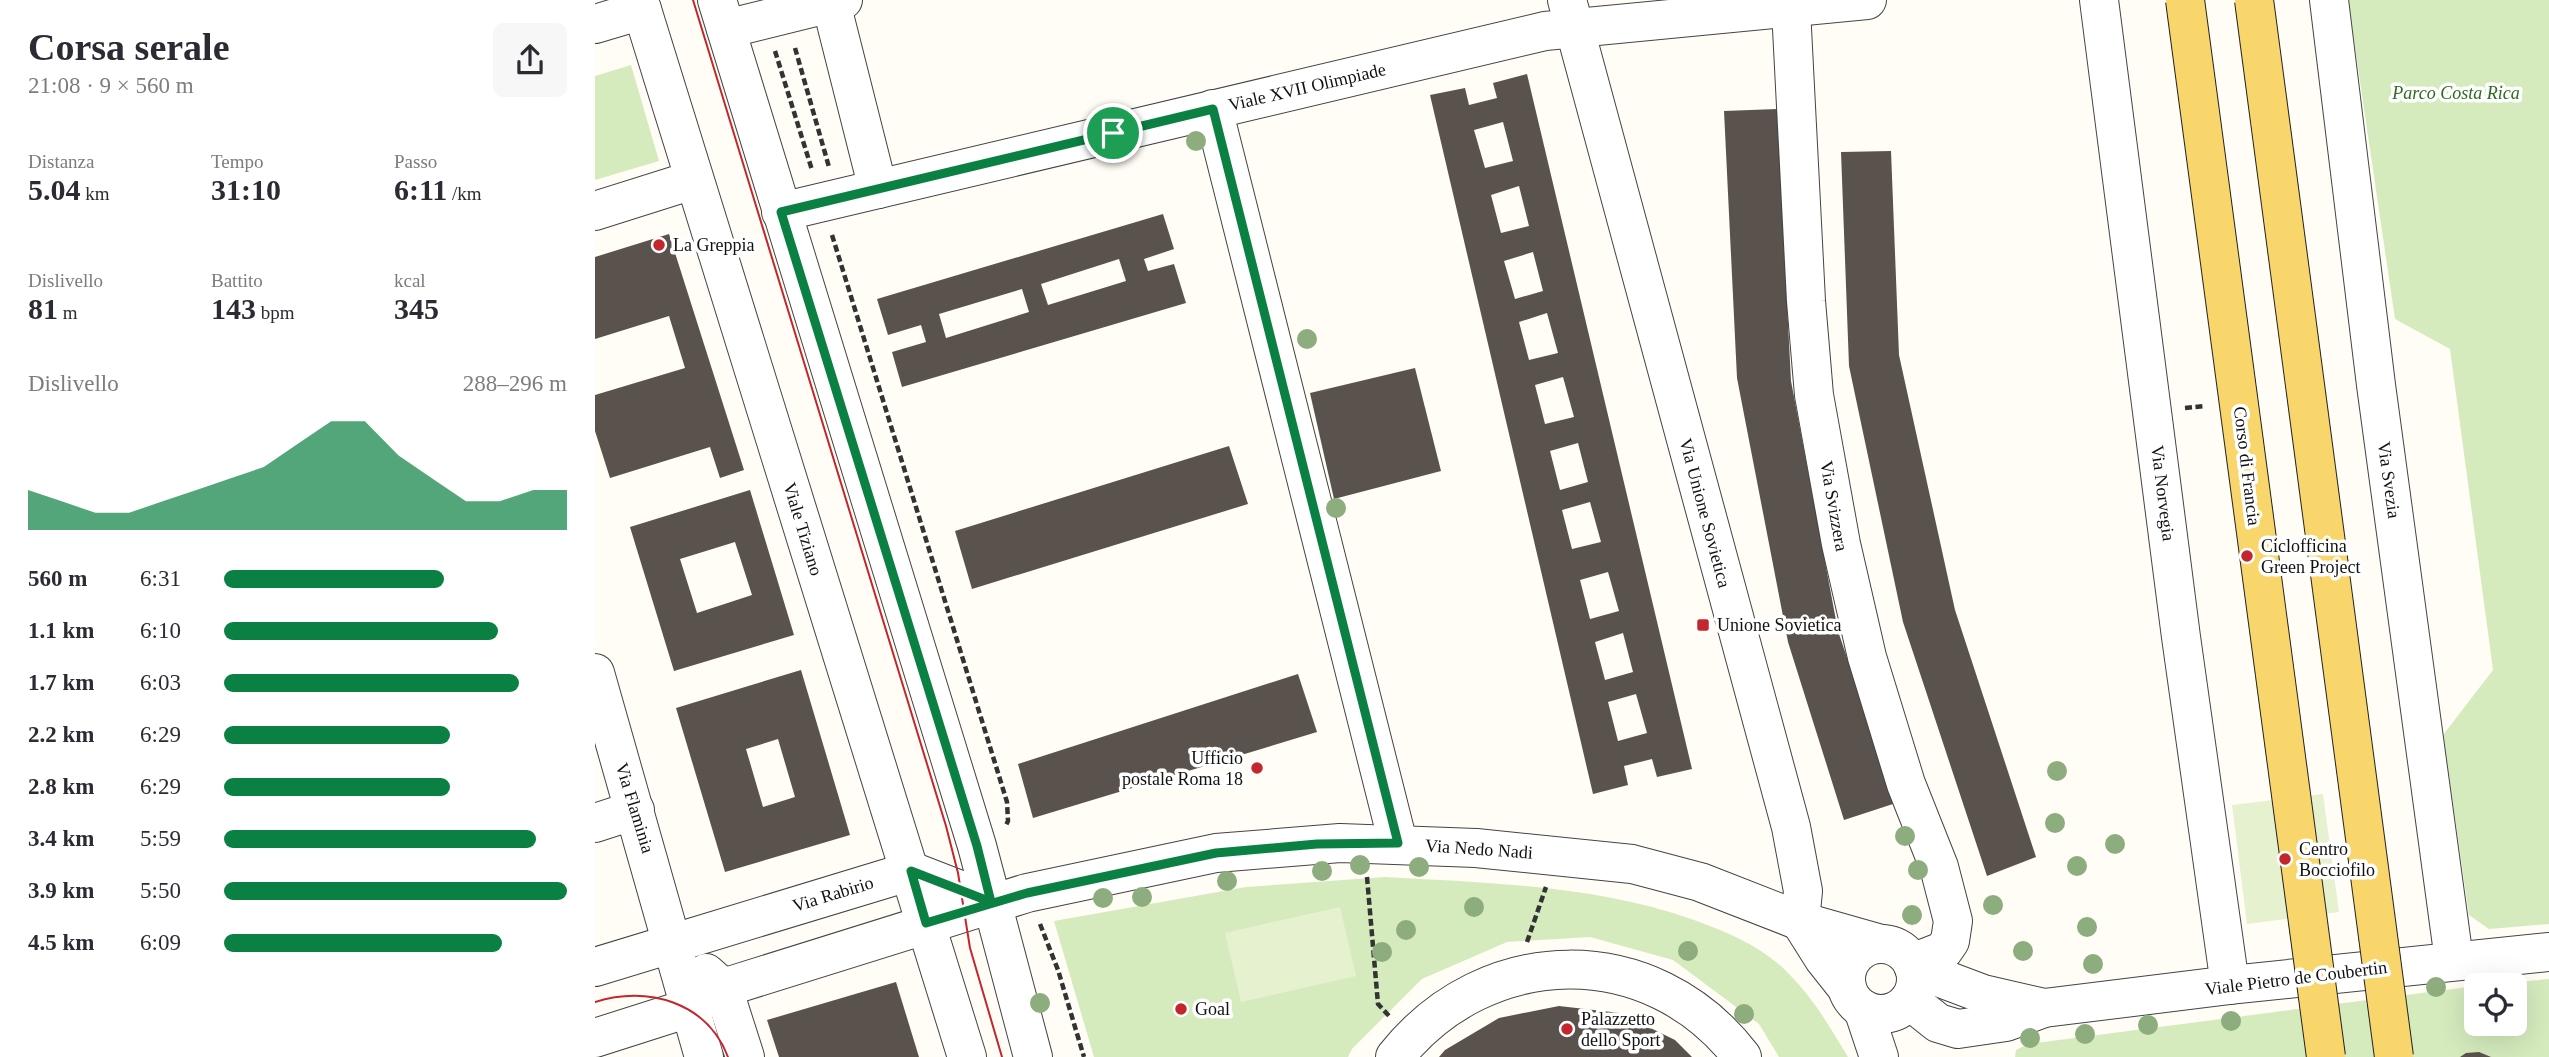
<!DOCTYPE html>
<html lang="it">
<meta charset="utf-8">
<style>
body{margin:0;font-family:"Times New Roman",serif;background:#f7f7f7;color:#2b2b33;height:100vh;display:flex;flex-direction:column;font-size:26px;white-space:nowrap}
*{box-sizing:border-box;margin:0}
p{font-size:23px;color:#7c7c81}
.icon{flex:none;width:38px;height:38px;fill:none;stroke:currentColor;stroke-width:2;stroke-linecap:round;stroke-linejoin:round}
.map{position:relative;flex:1;overflow:hidden}
.details{display:flex;flex-direction:column;background:#fff;width:595px}
.details>*{flex:none}
.fabs{position:absolute;left:1869px;top:973px;display:grid;gap:14px}
.fabs a{display:grid;place-items:center;width:63px;height:63px;border-radius:10px;background:#fff;box-shadow:0 7px 28px #0002;font-size:35px}
.pin{position:absolute;display:grid;place-items:center;width:60px;height:60px;color:#fff;margin:-30px;border:4px solid #fff;border-radius:50%;box-shadow:0 2px 7px #0007}
.round{display:grid;place-items:center;flex:none;width:74px;height:74px;border-radius:10px;background:#f7f7f7}
.headline{display:flex;align-items:center;justify-content:space-between;height:119px;padding:0 28px}
h1{font-size:38px;font-weight:600;line-height:52px}
.metrics{display:grid;grid-template-columns:repeat(3,1fr);gap:10px;height:119px;padding:7px 28px}
.metrics div{display:grid;align-content:center}
.metrics b{font-size:30px;font-weight:600}
.metrics small{font-size:19px;font-weight:400}
.metrics p{font-size:19px}
.chart{height:196px;padding:14px 28px}
.chart p{display:flex;justify-content:space-between}
.chart svg{width:100%;height:126px;margin-top:7px;fill:#0b8043;opacity:.7}
ul{padding:0 28px;list-style:none;font-size:23px}
li{display:grid;grid-template-columns:112px 84px 1fr;align-items:center;height:52px}
li i{height:18px;border-radius:9px;background:#0b8043}
main{display:flex;flex:1;min-height:0}
.map>svg:first-child{display:block}
.green{fill:#d5ebbd}
.pitch{fill:#e6f2cf}
.building{fill:#5a524d;fill-rule:evenodd}
.lines{fill:none;stroke-linecap:round;stroke-linejoin:round}
.minor-casing{stroke:#444;stroke-width:40}
.path{stroke:#333;stroke-width:4.5;stroke-dasharray:7 3.5;stroke-linecap:butt}
.minor{stroke:#fff;stroke-width:38}
.tram{stroke:#c4262e;stroke-width:2}
.major-bridge-casing{stroke:#222;stroke-width:40;stroke-linecap:butt}
.major-bridge{stroke:#f9d66b;stroke-width:38}
.tree{fill:#8dad7f}
.route-casing{stroke:#fff;stroke-width:14}
.route{stroke:#0b8043;stroke-width:9}
.poi-dot{fill:#c4262e;stroke:#fff;stroke-width:2.5}
.labels{text-anchor:middle;stroke-width:7;stroke-linejoin:round;paint-order:stroke}
.street-label{font-size:18px;fill:#111;stroke:#fff}
.park-label{font-size:18px;font-style:italic;fill:#2f6b1f;stroke:#fff}
.poi-label{font-size:18px;fill:#111;stroke:#fff;text-anchor:start}
</style>
<main>
<section class="details">
<div class="headline"><div><h1>Corsa serale</h1><p>21:08 · 9 × 560 m</p></div><a class="round"><svg class="icon" aria-label="share" viewBox="0 0 24 24"><path d="M12 15V3M7 8l5-5 5 5M5 13v7h14v-7"/></svg></a></div>
<div class="metrics">
<div><p>Distanza</p><b>5.04<small> km</small></b></div>
<div><p>Tempo</p><b>31:10</b></div>
<div><p>Passo</p><b>6:11<small> /km</small></b></div>
</div>
<div class="metrics">
<div><p>Dislivello</p><b>81<small> m</small></b></div>
<div><p>Battito</p><b>143<small> bpm</small></b></div>
<div><p>kcal</p><b>345</b></div>
</div>
<div class="chart"><p><span>Dislivello</span>288–296 m</p>
<svg viewBox="0 0 160 44" preserveAspectRatio="none"><path d="M0 44V30L10 34L20 38L30 38L40 34L50 30L60 26L70 22L80 14L90 6L100 6L110 18L120 26L130 34L140 34L150 30L160 30V44z"/></svg>
</div>
<ul>
<li><b>560 m</b>6:31<i style="width:64%"></i></li>
<li><b>1.1 km</b>6:10<i style="width:80%"></i></li>
<li><b>1.7 km</b>6:03<i style="width:86%"></i></li>
<li><b>2.2 km</b>6:29<i style="width:66%"></i></li>
<li><b>2.8 km</b>6:29<i style="width:66%"></i></li>
<li><b>3.4 km</b>5:59<i style="width:91%"></i></li>
<li><b>3.9 km</b>5:50<i style="width:100%"></i></li>
<li><b>4.5 km</b>6:09<i style="width:81%"></i></li>
</ul>
</section>
<div class="map">
<svg width="1954" height="1057" viewBox="0 0 1954 1057">
<rect width="100%" height="100%" fill="#fffdf5"/>
<g class="green">
<path d="M1753,0H1954V924L1894,929L1874,915L1848,735L1898,670L1855,349L1800,319Z"/>
<path d="M36,65L64,161L0,180V76Z"/>
<path d="M790,877C895,883 999,885 1099,920C1132,932 1166,946 1191,971C1217,996 1235,1027 1253,1057H1184L1164,1024L1078,960L995,937L912,942L827,979L757,1049L753,1057H499L459,921L651,887Z"/>
<path d="M1954,979V1057H1420L1421,1050L1433,1044L1881,986V1024H1920V985H1888Z"/>
</g>
<g class="pitch">
<path d="M1728,794L1744,912L1652,924L1637,805Z"/>
<path d="M745,907L761,976L646,1002L630,933Z"/>
</g>
<g class="building">
<path d="M932,74L1097,769L1062,777L1057,759L1029,766L1033,785L998,794L835,95L870,88L874,105L902,98L898,83ZM908,122L918,161L890,168L879,130ZM924,186L934,226L906,233L896,195ZM938,252L948,291L920,299L909,261ZM952,313L963,353L934,360L924,322ZM968,377L979,417L950,424L940,385ZM983,443L993,482L965,490L955,451ZM995,502L1006,542L977,549L967,510ZM1013,572L1024,611L995,619L985,580ZM1028,633L1038,672L1010,680L1000,642ZM1041,694L1052,733L1023,741L1013,702Z"/>
<path d="M1182,109L1196,381L1243,631L1301,803L1249,820L1193,642L1142,378L1129,111Z"/>
<path d="M1296,151L1304,355L1360,610L1441,857L1392,876L1308,622L1254,366L1246,152Z"/>
<path d="M568,214L579,249L549,259L553,271L579,264L591,303L307,387L297,352L331,342L326,325L293,335L282,299ZM524,259L531,281L453,305L446,284ZM427,289L434,312L351,338L344,314Z"/>
<path d="M74,234L149,470L125,478L115,447L15,478L0,431V395L90,368L74,316L0,339V257Z"/>
<path d="M820,368L846,471L739,499L715,393Z"/>
<path d="M634,446L653,504L377,589L360,531Z"/>
<path d="M155,490L199,635L79,671L35,527ZM140,542L157,595L102,613L85,559Z"/>
<path d="M206,670L255,835L130,872L81,708ZM183,739L200,797L168,807L151,749Z"/>
<path d="M703,674L722,732L438,818L423,764Z"/>
<path d="M301,982L324,1057H184L172,1020Z"/>
<path d="M964,1006L1025,1013L1080,1040L1097,1057H844L850,1050L904,1018Z"/>
<path d="M1884,1052L1896,1057H1865L1871,1053Z"/>
</g>
<g class="lines">
<g class="minor-casing">
<g id="minor">
<path d="M44,0L372,1057"/>
<path d="M122,0L382,846L438,1057"/>
<path d="M972,0L1196,827L1208,891L1205,921L1229,959L1252,988"/>
<path d="M1504,0L1586,637L1635,985"/>
<path d="M1734,0L1781,385L1859,960"/>
<path d="M236,3L283,189"/>
<path d="M1196,9L1211,301L1219,395L1246,544L1272,657L1311,784L1344,867L1358,921L1355,941L1348,951L1317,963"/>
<path d="M0,24L47,10"/>
<path d="M131,29L248,0"/>
<path d="M618,109L803,843"/>
<path d="M0,211L98,180"/>
<path d="M186,212L950,31L1272,0"/>
<path d="M0,673L109,1057"/>
<path d="M0,823L40,810"/>
<circle cx="1286" cy="979" r="35"/>
<path d="M0,967L316,871L396,902"/>
<path d="M1319,968L1388,994L1449,1008"/>
<path d="M111,973L128,988L150,1057"/>
<path d="M1314,1000L1343,1023L1363,1029L1411,1022L1449,1008L1635,985L1954,952"/>
<path d="M1268,1009L1284,1057"/>
<path d="M0,1038L94,1008L128,988L432,893L621,853L745,843L881,848L1037,864L1105,882L1205,921L1286,944"/>
<path d="M800,1057C891,942 1057,939 1147,1057"/>
</g>
</g>
<g class="path">
<path d="M200,48L234,167"/>
<path d="M180,51L217,170"/>
<path d="M237,235L412,802L413,821L411,825"/>
<path d="M1590,408L1609,406"/>
<path d="M772,877L783,1004L795,1017"/>
<path d="M445,924L463,970L489,1057"/>
<path d="M932,942L951,887"/>
</g>
<use href="#minor" class="minor"/>
<g class="tram">
<path d="M98,0L351,826L363,873L375,948L407,1057"/>
<path d="M0,1002C52,985 112,1002 133,1057"/>
</g>
<g class="major-bridge-casing">
<g id="major-bridge">
<path d="M1590,0L1731,1057"/>
<path d="M1659,0L1799,1057"/>
</g>
</g>
<use href="#major-bridge" class="major-bridge"/>
</g>
<g class="tree">
<circle cx="601" cy="141" r="10"/>
<circle cx="712" cy="339" r="10"/>
<circle cx="741" cy="508" r="10"/>
<circle cx="1462" cy="771" r="10"/>
<circle cx="1460" cy="823" r="10"/>
<circle cx="1310" cy="836" r="10"/>
<circle cx="1520" cy="844" r="10"/>
<circle cx="765" cy="865" r="10"/>
<circle cx="1482" cy="866" r="10"/>
<circle cx="824" cy="867" r="10"/>
<circle cx="1323" cy="870" r="10"/>
<circle cx="727" cy="871" r="10"/>
<circle cx="632" cy="881" r="10"/>
<circle cx="547" cy="897" r="10"/>
<circle cx="508" cy="898" r="10"/>
<circle cx="1398" cy="905" r="10"/>
<circle cx="879" cy="907" r="10"/>
<circle cx="1317" cy="915" r="10"/>
<circle cx="1492" cy="927" r="10"/>
<circle cx="811" cy="930" r="10"/>
<circle cx="1093" cy="951" r="10"/>
<circle cx="1428" cy="951" r="10"/>
<circle cx="787" cy="952" r="10"/>
<circle cx="1498" cy="964" r="10"/>
<circle cx="1841" cy="987" r="10"/>
<circle cx="445" cy="1003" r="10"/>
<circle cx="1149" cy="1014" r="10"/>
<circle cx="1636" cy="1021" r="10"/>
<circle cx="1553" cy="1025" r="10"/>
<circle cx="1490" cy="1034" r="10"/>
<circle cx="1435" cy="1038" r="10"/>
</g>
<g class="lines">
<g class="route-casing">
<path id="route" d="M518,133L186,212L382,846L396,902L316,871L331,923L432,893L621,853L722,844L803,843L618,109L518,133"/>
</g>
<use href="#route" class="route"/>
</g>
<g class="poi-dot">
<circle cx="64" cy="245" r="7"/>
<circle cx="1652" cy="556" r="7"/>
<rect x="1101" y="618" width="14" height="14" rx="3.5"/>
<circle cx="662" cy="768" r="7"/>
<circle cx="1690" cy="859" r="7"/>
<circle cx="586" cy="1009" r="7"/>
<circle cx="972" cy="1029" r="7"/>
</g>
<g class="labels">
<g class="street-label">
<text transform="translate(712 87) rotate(-13)" y="6">Viale XVII Olimpiade</text>
<text transform="translate(1652 466) rotate(83)" y="6">Corso di Francia</text>
<text transform="translate(1794 480) rotate(82)" y="6">Via Svezia</text>
<text transform="translate(1568 493) rotate(83)" y="6">Via Norvegia</text>
<text transform="translate(1239 506) rotate(80)" y="6">Via Svizzera</text>
<text transform="translate(1110 513) rotate(75)" y="6">Via Unione Sovietica</text>
<text transform="translate(208 529) rotate(73)" y="6">Viale Tiziano</text>
<text transform="translate(40 808) rotate(73)" y="6">Via Flaminia</text>
<text transform="translate(884 849) rotate(4)" y="6">Via Nedo Nadi</text>
<text transform="translate(238 894) rotate(-17)" y="6">Via Rabirio</text>
<text transform="translate(1701 978) rotate(-7)" y="6">Viale Pietro de Coubertin</text>
</g>
<g class="park-label">
<text x="1861" y="99">Parco Costa Rica</text>
</g>
<g class="poi-label">
<text x="78" y="251">La Greppia</text>
<text x="1666" y="552">Ciclofficina<tspan x="1666" dy="21">Green Project</tspan></text>
<text x="1122" y="631">Unione Sovietica</text>
<text x="648" y="764" text-anchor="end">Ufficio<tspan x="648" dy="21">postale Roma 18</tspan></text>
<text x="1704" y="855">Centro<tspan x="1704" dy="21">Bocciofilo</tspan></text>
<text x="600" y="1015">Goal</text>
<text x="986" y="1025">Palazzetto<tspan x="986" dy="21">dello Sport</tspan></text>
</g>
</g>
</svg>
<div class="fabs">
<a><svg class="icon" aria-label="locate" viewBox="0 0 24 24"><circle cx="12" cy="12" r="6"/><path d="M12 2v4M12 18v4M2 12h4M18 12h4"/></svg></a>
</div>
<div class="pin" style="left:518px;top:133px;background:#1e9e55"><svg class="icon" aria-label="arrive" viewBox="0 0 24 24"><path d="M6 21V4h12l-3 4 3 4H6"/></svg></div>
</div>
</main>
